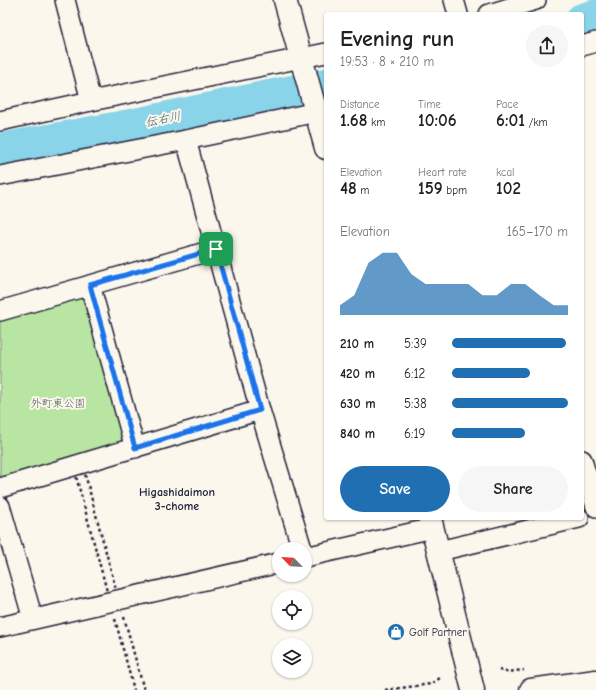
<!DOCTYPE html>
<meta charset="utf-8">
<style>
body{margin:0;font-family:"Comic Neue","Klee One",sans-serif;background:#f6f6f6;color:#202124;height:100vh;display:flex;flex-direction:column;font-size:15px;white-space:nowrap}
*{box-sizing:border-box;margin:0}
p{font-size:13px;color:#757577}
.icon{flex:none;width:22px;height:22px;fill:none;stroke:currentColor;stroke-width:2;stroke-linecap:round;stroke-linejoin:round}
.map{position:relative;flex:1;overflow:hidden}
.drawer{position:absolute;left:324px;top:12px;width:260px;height:508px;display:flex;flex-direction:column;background:#fff;border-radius:4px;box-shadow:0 1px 3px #0004}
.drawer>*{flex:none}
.needle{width:26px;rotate:295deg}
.tools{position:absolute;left:272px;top:542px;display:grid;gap:8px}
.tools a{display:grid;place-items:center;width:40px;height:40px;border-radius:50%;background:#fff;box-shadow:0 1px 3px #0004;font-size:20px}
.pin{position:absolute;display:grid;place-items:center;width:34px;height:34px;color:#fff;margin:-17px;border-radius:8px;box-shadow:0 2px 6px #0006}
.round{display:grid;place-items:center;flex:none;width:42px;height:42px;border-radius:21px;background:#f6f6f6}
.summary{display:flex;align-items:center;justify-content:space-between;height:68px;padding:0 16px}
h1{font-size:22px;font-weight:700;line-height:30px}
.stats{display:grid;grid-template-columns:repeat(3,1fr);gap:6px;height:68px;padding:4px 16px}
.stats div{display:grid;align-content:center}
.stats b{font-size:17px;font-weight:700}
.stats small{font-size:11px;font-weight:400}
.stats p{font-size:11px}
.chart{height:112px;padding:8px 16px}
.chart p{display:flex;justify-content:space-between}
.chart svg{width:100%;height:72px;margin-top:4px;fill:#1f6fb2;opacity:.7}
.action{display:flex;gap:8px;margin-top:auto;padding:8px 16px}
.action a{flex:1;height:46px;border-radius:24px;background:#1f6fb2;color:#fff;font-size:16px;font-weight:700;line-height:46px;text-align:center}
.action a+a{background:#f6f6f6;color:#202124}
ul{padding:0 16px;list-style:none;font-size:13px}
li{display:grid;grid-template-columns:64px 48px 1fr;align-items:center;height:30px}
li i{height:10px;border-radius:5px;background:#1f6fb2}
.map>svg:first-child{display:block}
.green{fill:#b9e5a3;stroke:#6e846f}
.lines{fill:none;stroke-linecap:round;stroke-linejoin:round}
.river{stroke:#89d4e9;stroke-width:34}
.street-casing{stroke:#22223b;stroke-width:22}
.secondary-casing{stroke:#22223b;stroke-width:25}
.path{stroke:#22223b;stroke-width:2.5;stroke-dasharray:3 3;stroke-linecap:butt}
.street{stroke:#fbf7ec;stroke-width:19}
.secondary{stroke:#fbf7ec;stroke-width:22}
.route-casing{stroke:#fff;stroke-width:8}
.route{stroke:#1a73e8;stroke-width:5}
.labels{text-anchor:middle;stroke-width:4;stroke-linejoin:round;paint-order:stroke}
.park-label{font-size:11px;fill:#4f5c5a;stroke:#fbf7ec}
.poi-label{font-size:11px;fill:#22223b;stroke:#fbf7ec;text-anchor:start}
.water-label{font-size:12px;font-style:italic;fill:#41576f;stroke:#fbf7ec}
.neighbourhood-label{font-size:12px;font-weight:bold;fill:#22223b;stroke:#fbf7ec}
</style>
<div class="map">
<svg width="596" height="690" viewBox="0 0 596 690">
<rect width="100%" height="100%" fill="#fbf7ec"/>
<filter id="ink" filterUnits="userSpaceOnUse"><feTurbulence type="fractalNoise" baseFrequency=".025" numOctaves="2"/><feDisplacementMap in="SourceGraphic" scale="8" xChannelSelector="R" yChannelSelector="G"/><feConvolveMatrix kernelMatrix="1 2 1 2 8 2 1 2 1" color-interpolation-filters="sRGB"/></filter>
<g filter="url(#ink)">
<path class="green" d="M82,297L90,301L128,440L3,479L0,477V319Z"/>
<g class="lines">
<g class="river">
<path d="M582,20L596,16"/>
<path d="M0,150L136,125L326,85"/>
</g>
<g class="street-casing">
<g id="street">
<path d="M65,0L91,101"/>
<path d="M454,0L458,14"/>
<path d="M489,14L536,0"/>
<path d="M582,46L596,42"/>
<path d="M0,121L91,101L326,53"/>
<path d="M186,140L260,410L302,549"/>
<path d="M0,176L186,140L326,110"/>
<path d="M90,285L135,448"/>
<path d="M0,311L216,249"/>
<path d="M582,460L596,507"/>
<path d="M0,488L260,410"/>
<path d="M0,506L33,619"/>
<path d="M439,551L579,518"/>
<path d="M305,557L433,528"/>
<path d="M0,627L279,563"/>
</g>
</g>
<g class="secondary-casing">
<g id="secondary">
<path d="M285,0L326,148"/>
<path d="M430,518L473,690"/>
<path d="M531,690L596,681"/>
</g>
</g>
<g class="path">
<path d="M80,472L85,474L117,593L114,596L108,595L76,476Z"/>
<path d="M124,617L144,690"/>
<path d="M115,619L134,690"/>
<path d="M499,670L507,672L524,670"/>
<path d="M385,690L431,684L440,678"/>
</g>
<use href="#street" class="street"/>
<use href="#secondary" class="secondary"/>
</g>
</g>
<g class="lines" filter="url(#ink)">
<g class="route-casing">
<path id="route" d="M216,249L260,410L135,448L90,285Z"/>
</g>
<use href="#route" class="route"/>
</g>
<defs>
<g id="shop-disc" transform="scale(0.9)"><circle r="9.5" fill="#1f6fb2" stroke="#fbf7ec"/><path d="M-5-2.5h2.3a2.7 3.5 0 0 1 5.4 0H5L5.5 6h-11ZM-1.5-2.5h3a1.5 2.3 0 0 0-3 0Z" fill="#fff"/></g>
</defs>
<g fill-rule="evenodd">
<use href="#shop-disc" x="396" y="632"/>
</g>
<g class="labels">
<g class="park-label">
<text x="58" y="407">外町東公園</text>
</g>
<g class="poi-label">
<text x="409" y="636">Golf Partner</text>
</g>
<g class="water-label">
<text transform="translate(163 119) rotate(-12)" y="4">伝右川</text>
</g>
<g class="neighbourhood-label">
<text x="177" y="496">Higashidaimon<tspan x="177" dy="14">3-chome</tspan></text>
</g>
</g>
</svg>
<div class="tools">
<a><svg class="needle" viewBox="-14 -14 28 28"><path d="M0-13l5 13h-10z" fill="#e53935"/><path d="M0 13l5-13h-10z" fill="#757577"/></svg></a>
<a><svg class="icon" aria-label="locate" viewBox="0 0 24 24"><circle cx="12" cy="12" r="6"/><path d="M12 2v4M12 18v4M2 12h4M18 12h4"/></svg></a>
<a><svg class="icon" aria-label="layers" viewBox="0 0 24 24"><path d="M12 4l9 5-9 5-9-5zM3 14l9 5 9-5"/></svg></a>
</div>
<div class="pin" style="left:216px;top:249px;background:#1e9e55"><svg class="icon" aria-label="arrive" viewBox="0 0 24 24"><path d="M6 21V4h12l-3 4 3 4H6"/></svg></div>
<section class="drawer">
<div class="summary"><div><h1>Evening run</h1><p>19:53 · 8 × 210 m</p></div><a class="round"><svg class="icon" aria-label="share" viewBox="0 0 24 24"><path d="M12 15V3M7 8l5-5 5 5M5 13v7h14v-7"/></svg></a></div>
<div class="stats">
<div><p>Distance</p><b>1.68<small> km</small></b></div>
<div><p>Time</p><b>10:06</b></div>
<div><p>Pace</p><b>6:01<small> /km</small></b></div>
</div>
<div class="stats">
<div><p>Elevation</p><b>48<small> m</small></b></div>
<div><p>Heart rate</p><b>159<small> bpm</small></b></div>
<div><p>kcal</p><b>102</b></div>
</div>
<div class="chart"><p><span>Elevation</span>165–170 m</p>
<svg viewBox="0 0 160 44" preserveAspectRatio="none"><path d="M0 44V38L10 32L20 12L30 6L40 6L50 19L60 25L70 25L80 25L90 25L100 32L110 32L120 25L130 25L140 32L150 38L160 38V44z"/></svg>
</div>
<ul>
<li><b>210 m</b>5:39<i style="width:98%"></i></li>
<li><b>420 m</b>6:12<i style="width:67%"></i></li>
<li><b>630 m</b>5:38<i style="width:100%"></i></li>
<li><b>840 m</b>6:19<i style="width:63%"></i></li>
</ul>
<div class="action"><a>Save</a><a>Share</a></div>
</section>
</div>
